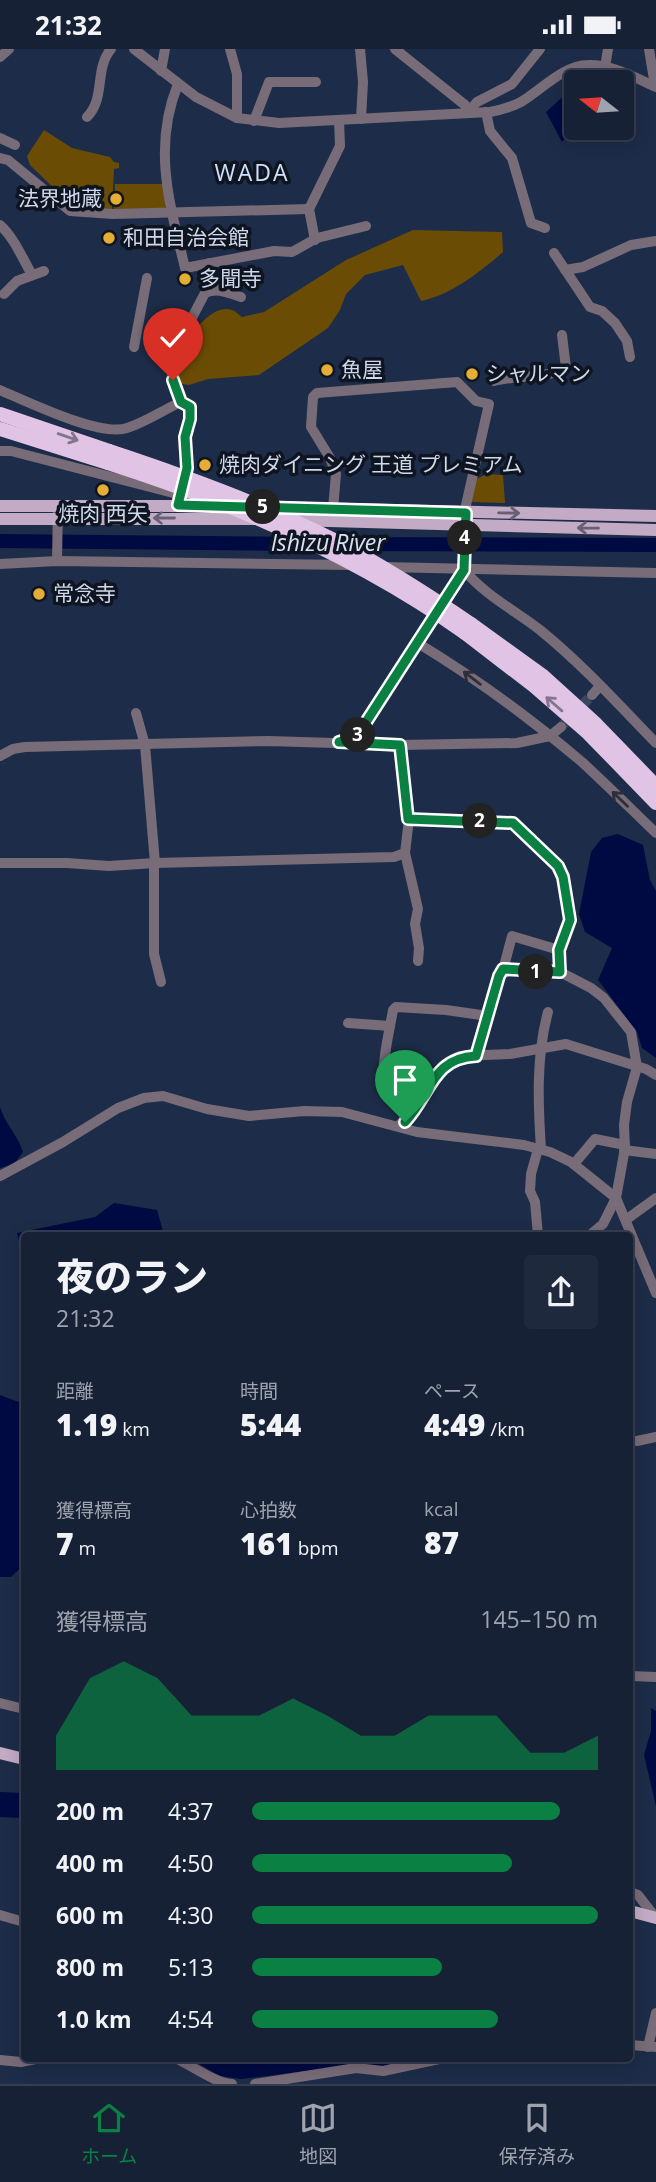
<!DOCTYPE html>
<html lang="ja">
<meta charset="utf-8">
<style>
body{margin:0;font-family:"Open Sans","Noto Sans JP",sans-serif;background:#1f293e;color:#f1f3f6;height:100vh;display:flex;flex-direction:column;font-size:26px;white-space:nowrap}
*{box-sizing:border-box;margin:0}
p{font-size:23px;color:#9ea3ad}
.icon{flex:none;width:38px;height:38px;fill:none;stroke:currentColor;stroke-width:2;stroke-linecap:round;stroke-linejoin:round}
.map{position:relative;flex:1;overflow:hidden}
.details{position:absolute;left:21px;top:1183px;width:612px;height:830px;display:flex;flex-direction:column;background:#162136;border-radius:7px;box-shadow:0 4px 18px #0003,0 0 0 2px #353e51}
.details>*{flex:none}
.needle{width:46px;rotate:287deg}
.fabs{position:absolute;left:564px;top:21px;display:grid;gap:14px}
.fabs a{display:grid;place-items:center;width:70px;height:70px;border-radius:7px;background:#162136;box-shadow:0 4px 18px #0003,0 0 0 2px #353e51;font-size:35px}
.pin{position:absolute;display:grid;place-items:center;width:60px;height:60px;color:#fff;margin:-72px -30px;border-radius:50% 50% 50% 0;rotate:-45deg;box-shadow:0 0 7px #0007}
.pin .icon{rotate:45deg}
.km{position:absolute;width:35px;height:35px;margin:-18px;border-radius:50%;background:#222;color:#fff;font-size:19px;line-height:35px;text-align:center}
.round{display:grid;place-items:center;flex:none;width:74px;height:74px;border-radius:7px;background:#1f293e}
.overview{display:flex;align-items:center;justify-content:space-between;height:119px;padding:0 35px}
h1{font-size:38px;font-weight:800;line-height:52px}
.stats{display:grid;grid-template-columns:repeat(3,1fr);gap:10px;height:119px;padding:7px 35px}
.stats div{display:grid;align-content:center}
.stats b{font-size:30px;font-weight:800}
.stats small{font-size:19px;font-weight:400}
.stats p{font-size:19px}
.chart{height:196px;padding:14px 35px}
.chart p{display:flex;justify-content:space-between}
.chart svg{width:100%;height:126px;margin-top:7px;fill:#0b8043;opacity:.7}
ul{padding:0 35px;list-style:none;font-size:23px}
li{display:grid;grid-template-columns:112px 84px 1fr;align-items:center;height:52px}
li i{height:18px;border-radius:9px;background:#0b8043}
.status{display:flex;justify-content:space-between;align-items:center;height:49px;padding:0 35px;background:#162136;direction:ltr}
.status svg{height:19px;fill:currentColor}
.tabs{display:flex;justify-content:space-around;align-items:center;height:98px;border-top:2px solid #353e51;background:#162136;font-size:19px;color:#9ea3ad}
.tabs a{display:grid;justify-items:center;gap:4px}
.tabs .active{color:#0b8043}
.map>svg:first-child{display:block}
.green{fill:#6a4c04}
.water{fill:#000a42}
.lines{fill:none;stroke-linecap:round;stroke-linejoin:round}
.river{stroke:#000a42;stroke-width:14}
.minor-tunnel{stroke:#384660;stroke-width:10;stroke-dasharray:10 5;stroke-linecap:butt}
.minor{stroke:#786c79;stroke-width:10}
.major{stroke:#c3abc6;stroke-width:12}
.highway{stroke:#e1c4e5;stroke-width:14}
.highway-bridge{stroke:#e1c4e5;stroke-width:14}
.oneway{stroke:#82758d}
.oneway2{stroke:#686074}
.oneway3{stroke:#2e2f3b}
.route-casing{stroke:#fff;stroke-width:14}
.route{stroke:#0b8043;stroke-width:9}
.poi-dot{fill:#e5ad35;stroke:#0e1521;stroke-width:2.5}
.labels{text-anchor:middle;stroke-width:7;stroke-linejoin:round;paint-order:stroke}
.poi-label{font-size:21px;fill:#cfd9eb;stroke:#0e1521;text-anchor:start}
.neighbourhood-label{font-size:23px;letter-spacing:2px;fill:#cfe0fd;stroke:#0e1521}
.water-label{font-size:23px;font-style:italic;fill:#d7e1f3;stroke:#0e1521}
</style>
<div class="status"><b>21:32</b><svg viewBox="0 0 49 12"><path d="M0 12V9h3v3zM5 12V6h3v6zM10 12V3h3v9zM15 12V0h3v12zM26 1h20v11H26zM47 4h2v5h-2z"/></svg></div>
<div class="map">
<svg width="656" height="2035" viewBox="0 0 656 2035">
<rect width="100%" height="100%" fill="#1d2c48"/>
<g class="green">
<path d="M44,81L72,99L110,108L114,113L119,114V119L114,120L112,161L69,154L30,116L27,107Z"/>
<path d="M115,135H163L167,156L164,160L114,161Z"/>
<path d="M413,181L502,183L503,203C480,223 451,246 421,252L403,216L365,226L346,245L340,261L328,279L259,326L208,330L189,336L175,334C176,326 177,318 179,311C184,293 210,253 232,261C236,262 239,266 242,268L264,263L346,211Z"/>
<path d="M487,425L503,426L505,454L471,453L476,430Z"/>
</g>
<g class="water">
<path d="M576,41V79L562,93L546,63L567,44Z"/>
<path d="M618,785L643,796L650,831L656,842V1009L642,999L637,983L598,931L612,899L585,883L579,865L591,803L602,789Z"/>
<path d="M0,1058C6,1077 17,1084 23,1103L14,1115L0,1119Z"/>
<path d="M114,1154L157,1161L164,1186H24V1200L21,1199L17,1184L95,1168Z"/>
<path d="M0,1346L24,1355V1516L11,1528H0Z"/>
<path d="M651,1659L656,1662V1757L644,1706L651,1682Z"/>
<path d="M0,1743L24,1744L23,1769L0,1768Z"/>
<path d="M189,2009H407L382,2018L345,2017L241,2030L220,2027Z"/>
</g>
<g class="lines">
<g class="river">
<path d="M0,492L315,495"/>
<path d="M339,495L656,496"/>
</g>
<path class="minor-tunnel" d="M561,678L592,646"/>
<g class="minor">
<path d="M134,0L196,48L237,69L279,74L490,63C501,61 511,58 521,53C541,41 564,16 588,16C611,15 636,29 656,38"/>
<path d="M230,0L237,25V69"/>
<path d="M360,0L363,33L361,70"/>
<path d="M395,0L465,56L468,63L477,53L512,35L540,0"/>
<path d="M649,0L655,37"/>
<path d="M0,8L9,0"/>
<path d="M605,18L608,0"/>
<path d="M161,22L165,0"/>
<path d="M178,35C152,99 170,156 185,219L274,202L292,203L317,189L366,177"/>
<path d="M486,63L490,82L512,109L531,174L545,179"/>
<path d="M87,68C106,49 94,20 111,0"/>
<path d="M254,72L269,33H316"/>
<path d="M0,89L15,96"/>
<path d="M0,109L8,111L70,162L113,165L309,160"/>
<path d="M0,176C13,187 23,210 32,226"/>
<path d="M315,191L309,160L340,97L339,71"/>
<path d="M554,204L590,258L602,262L615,274L627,292L630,308"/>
<path d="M209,214L216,241"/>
<path d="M565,221L583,218L631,196L656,192"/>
<path d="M4,245L17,232L44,222"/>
<path d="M134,298L147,229"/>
<path d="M494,332C517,326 545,330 566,319L562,286"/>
<path d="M0,341C28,353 100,388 127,379C146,373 163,361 181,353L190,358V370L185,388L187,419L179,456"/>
<path d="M181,353C178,346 174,339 173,332C169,308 194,265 205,244C218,238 228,244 241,248"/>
<path d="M0,402H11L181,446"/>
<path d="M333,460L336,425L330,409L311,378L313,348L317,344L457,333L476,352L489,355L466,456L464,521L357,687L339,693"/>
<path d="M57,512L58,456"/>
<path d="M0,515L57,512L351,516"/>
<path d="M384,518L656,524"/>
<path d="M464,521C485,546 514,561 540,581C582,615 619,656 656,694"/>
<path d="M416,593C474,628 530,669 582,713C607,736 631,760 656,784"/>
<path d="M592,646L600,637"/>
<path d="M136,664L145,696L155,814"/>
<path d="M400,696L409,770L405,804L418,860L415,875L419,899L418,912"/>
<path d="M0,707L13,700L25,698L268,692L400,696L517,694L550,687L561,678"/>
<path d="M409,770L512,774L558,817L563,828L570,871L559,901L560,923"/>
<path d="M0,814H67L109,817L155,814L394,808L405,804"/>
<path d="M154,814V905L161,933"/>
<path d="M503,921L512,887L559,901"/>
<path d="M348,974L390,977"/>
<path d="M476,1007L499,927L503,921L560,923L591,939L604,949L631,983L637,1018L627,1053L624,1076L625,1099L616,1149L603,1175L590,1186"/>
<path d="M430,1038L383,1030C383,1007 389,984 393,961L396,958L446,961L488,967"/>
<path d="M398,1077L414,1063L437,1024L452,1011L460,1007L510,1005L566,995L646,1020L656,1026"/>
<path d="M541,1100C538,1055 536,1007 548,963"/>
<path d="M624,1101L656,1105"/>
<path d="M574,1115L595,1090L625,1096"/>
<path d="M0,1127L63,1093L118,1059L144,1049L163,1047L207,1060L249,1067L304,1062L342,1063L417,1083L524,1096L550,1103L571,1113L616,1149L656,1244"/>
<path d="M627,1170L656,1149"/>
<path d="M538,1186L535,1153L530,1142L531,1125L538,1100"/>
<path d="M637,1392L656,1388"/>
<path d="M630,1627L656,1628"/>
<path d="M0,1654L24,1660"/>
<path d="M630,1843L638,1846L655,1868"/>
<path d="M0,1866L24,1873"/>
<path d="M630,1996L656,1998"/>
<path d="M648,1998L656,1964"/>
<path d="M175,2009C193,2017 213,2033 232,2035"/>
<path d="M0,2011L21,2013L40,2009"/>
<path d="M255,2035L356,2019L383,2022L444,2009"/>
</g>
<g class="major">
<path d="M0,457H224"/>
<path d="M266,458L656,467"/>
<path d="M0,470H257"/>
<path d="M293,471L656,481"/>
<path d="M0,1704L24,1710"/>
<path d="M630,1862L656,1869"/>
</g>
<g class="highway">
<path d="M0,365L109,402"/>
<path d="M0,380L108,414"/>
<path d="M471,575L543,627L596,675L656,737"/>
<path d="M465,584L534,637L588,684L656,754"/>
</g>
<g class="highway-bridge">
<path d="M109,402C185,427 262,455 334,491C381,516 427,545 471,575"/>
<path d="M108,414C234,454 356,507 465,584"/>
</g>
</g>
<defs><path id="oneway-shaft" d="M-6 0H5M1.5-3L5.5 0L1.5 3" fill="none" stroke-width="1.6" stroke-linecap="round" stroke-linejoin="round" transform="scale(1.75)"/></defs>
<g class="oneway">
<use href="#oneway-shaft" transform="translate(68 388) rotate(19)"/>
<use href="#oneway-shaft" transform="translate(554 655) rotate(-139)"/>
</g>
<g class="oneway2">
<use href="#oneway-shaft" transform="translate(509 464) rotate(1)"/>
<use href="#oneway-shaft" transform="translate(164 469) rotate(-180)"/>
<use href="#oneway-shaft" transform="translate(588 479) rotate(-179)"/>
</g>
<g class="oneway3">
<use href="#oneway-shaft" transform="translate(472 629) rotate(-143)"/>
<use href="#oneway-shaft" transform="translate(620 750) rotate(-136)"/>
</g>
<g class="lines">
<g class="route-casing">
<path id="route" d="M173,331L181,353L190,358V370L185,388L187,419L178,456L466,464L464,521L357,687L339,693L400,696L408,770L513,774L558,817L563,828L570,871L559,901L560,923L503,920L499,927L476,1007C432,1009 431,1045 405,1073"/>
</g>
<use href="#route" class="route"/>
</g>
<g class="poi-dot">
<circle cx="116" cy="150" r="7"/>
<circle cx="109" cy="189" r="7"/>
<circle cx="185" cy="230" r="7"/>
<circle cx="327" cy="321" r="7"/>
<circle cx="472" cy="325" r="7"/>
<circle cx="205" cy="416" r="7"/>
<circle cx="103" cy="441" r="7"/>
<circle cx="39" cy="545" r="7"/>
</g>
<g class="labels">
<g class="poi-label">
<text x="102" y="157" text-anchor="end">法界地蔵</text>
<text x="123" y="196">和田自治会館</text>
<text x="199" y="237">多聞寺</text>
<text x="341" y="328">魚屋</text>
<text x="486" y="332">シャルマン</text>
<text x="219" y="423">焼肉ダイニング 王道 プレミアム</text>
<text x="103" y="472" text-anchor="middle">焼肉 西矢</text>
<text x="53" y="552">常念寺</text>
</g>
<g class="neighbourhood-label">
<text x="252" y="132">WADA</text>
</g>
<g class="water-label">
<text x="328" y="502">Ishizu River</text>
</g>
</g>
</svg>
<div class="fabs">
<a><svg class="needle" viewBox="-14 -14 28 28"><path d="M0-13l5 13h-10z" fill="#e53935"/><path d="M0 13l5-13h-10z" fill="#9ea3ad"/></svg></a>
</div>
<div class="pin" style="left:405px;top:1073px;background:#1e9e55"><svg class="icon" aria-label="arrive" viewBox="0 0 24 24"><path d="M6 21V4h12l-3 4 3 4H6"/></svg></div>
<div class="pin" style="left:173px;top:331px;background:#d93025"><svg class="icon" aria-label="check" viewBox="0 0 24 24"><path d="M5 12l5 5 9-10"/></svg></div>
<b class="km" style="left:536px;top:923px">1</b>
<b class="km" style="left:480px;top:772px">2</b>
<b class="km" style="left:358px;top:686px">3</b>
<b class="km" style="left:465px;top:489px">4</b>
<b class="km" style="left:263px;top:458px">5</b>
<section class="details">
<div class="overview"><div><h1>夜のラン</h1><p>21:32</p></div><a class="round"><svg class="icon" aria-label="share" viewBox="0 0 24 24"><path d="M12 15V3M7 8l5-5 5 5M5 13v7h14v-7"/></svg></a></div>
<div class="stats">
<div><p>距離</p><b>1.19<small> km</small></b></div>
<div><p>時間</p><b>5:44</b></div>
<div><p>ペース</p><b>4:49<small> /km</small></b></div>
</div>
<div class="stats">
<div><p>獲得標高</p><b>7<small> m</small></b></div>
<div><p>心拍数</p><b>161<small> bpm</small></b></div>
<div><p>kcal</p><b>87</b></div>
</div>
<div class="chart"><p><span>獲得標高</span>145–150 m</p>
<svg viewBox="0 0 160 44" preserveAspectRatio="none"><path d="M0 44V32L10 12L20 6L30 12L40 25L50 25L60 25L70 19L80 25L90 32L100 32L110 25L120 25L130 25L140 38L150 38L160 32V44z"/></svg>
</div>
<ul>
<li><b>200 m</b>4:37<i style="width:89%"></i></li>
<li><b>400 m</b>4:50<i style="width:75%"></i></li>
<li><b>600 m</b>4:30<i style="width:100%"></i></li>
<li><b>800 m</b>5:13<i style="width:55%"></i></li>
<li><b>1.0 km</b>4:54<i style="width:71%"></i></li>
</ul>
</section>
</div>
<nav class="tabs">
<a class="active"><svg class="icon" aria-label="home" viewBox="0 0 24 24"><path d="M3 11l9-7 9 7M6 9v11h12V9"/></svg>ホーム</a>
<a><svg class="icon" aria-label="map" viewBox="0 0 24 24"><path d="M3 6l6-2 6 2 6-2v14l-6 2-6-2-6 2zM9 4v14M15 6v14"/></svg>地図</a>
<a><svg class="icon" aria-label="saved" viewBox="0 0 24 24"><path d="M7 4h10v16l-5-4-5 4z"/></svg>保存済み</a>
</nav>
